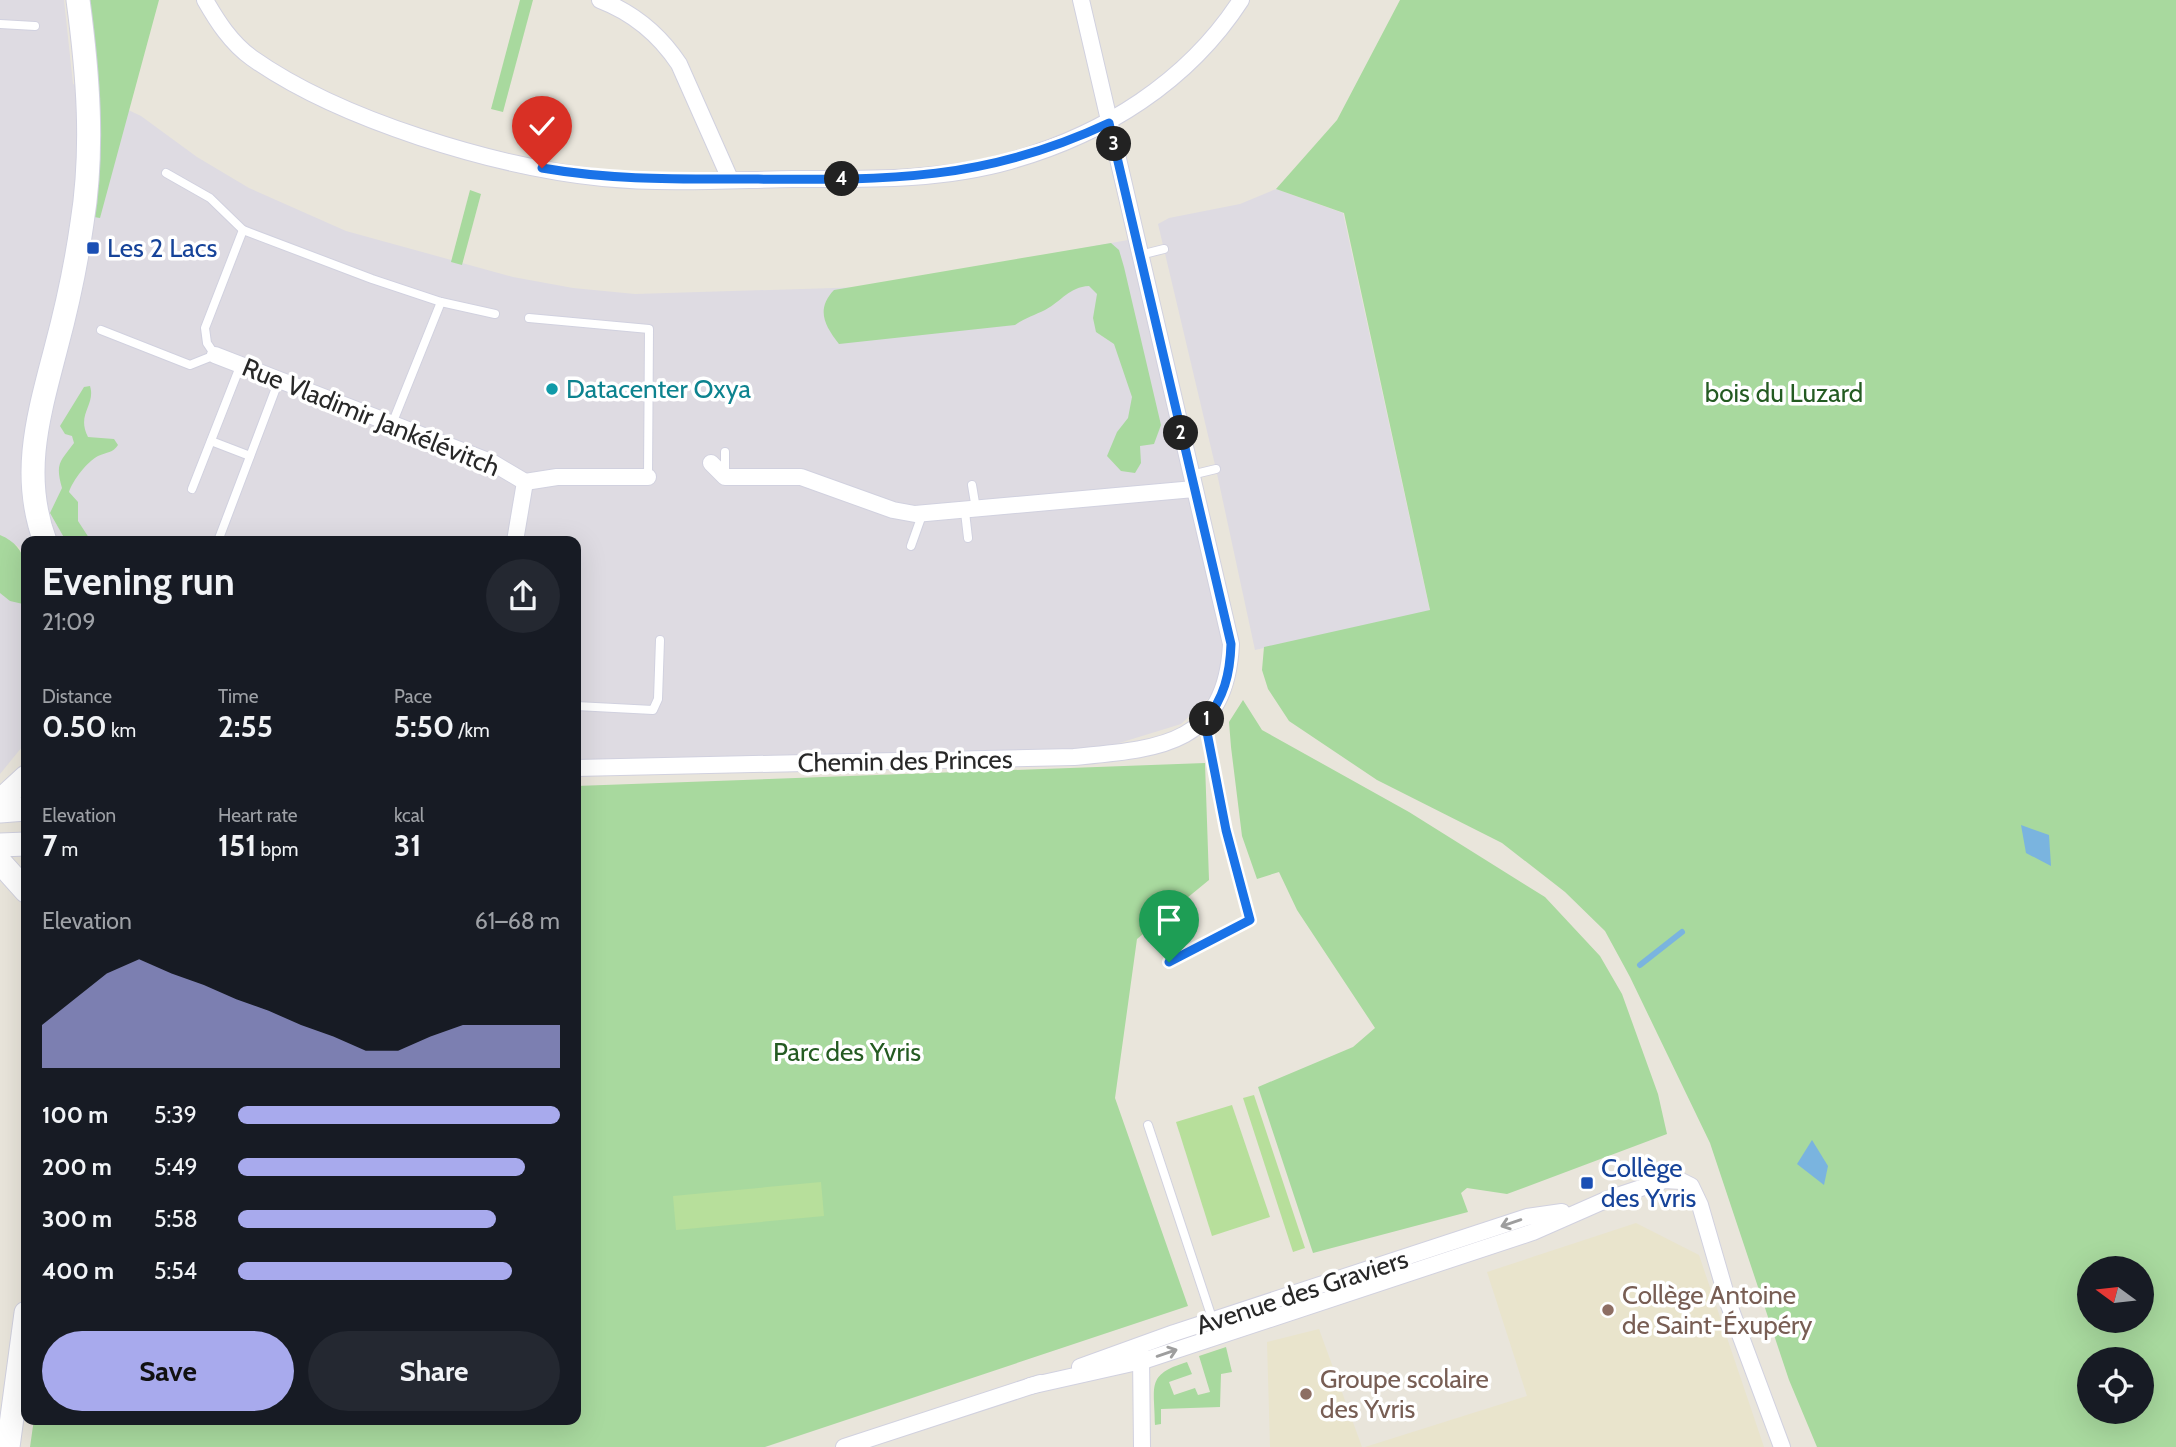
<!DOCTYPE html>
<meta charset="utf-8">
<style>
body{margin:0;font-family:Cabin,sans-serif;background:#242831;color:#f1f3f6;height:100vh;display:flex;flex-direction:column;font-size:26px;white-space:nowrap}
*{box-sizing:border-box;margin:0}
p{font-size:23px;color:#9ea1a6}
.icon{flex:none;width:38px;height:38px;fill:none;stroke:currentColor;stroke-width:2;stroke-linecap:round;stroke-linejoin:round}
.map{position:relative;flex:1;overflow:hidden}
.panel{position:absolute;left:21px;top:536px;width:560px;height:889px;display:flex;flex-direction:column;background:#171b24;border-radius:14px;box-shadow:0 7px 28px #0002}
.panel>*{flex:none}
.needle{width:46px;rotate:285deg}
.fabs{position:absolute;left:2077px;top:1256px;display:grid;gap:14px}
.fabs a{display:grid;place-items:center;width:77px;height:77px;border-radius:50%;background:#171b24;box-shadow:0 7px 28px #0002;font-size:35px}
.pin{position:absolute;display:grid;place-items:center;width:60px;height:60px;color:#fff;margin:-72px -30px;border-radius:50% 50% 50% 0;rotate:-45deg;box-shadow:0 0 7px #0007}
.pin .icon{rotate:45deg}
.km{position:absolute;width:35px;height:35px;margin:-18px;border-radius:50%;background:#222;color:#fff;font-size:19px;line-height:35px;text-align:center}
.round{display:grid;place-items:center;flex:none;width:74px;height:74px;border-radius:37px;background:#242831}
.summary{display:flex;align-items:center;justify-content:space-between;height:119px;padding:0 21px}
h1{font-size:38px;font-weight:700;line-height:52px}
.stats{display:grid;grid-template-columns:repeat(3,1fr);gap:10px;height:119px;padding:7px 21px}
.stats div{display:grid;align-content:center}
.stats b{font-size:30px;font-weight:700}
.stats small{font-size:19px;font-weight:400}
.stats p{font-size:19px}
.chart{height:196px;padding:14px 21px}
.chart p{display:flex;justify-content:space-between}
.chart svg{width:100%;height:126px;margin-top:7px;fill:#a8aaed;opacity:.7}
.primary-button{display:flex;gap:14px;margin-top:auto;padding:14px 21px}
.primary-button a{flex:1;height:80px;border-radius:42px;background:#a8aaed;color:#111;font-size:28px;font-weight:700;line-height:80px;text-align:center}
.primary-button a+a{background:#242831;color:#f1f3f6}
ul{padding:0 21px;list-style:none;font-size:23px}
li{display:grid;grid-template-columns:112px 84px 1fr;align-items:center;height:52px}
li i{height:18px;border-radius:9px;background:#a8aaed}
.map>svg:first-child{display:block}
.industrial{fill:#dedbe2}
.education{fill:#e9e4cc}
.green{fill:#a8d99e;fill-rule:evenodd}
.pitch{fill:#b7df9b}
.water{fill:#7ab4df}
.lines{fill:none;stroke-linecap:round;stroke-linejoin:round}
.stream{stroke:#7ab4df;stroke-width:6}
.service-casing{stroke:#d1d1df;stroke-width:10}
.minor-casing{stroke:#d1d1df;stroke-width:18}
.secondary-casing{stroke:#d1d1df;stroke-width:25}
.service{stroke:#fff;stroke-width:8}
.minor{stroke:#fff;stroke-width:16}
.secondary{stroke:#fff;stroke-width:23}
.oneway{stroke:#9e9e9e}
.route-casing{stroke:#fff;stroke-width:14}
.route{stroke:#1a73e8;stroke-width:9}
.transit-dot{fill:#1a4fb4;stroke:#fff;stroke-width:2.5}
.culture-dot{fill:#0f9aa8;stroke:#fff;stroke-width:2.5}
.education-dot{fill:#8d6e63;stroke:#fff;stroke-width:2.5}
.labels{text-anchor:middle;stroke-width:7;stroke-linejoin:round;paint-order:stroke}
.transit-label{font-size:26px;fill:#164399;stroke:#fff;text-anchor:start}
.culture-label{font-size:26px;fill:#0d838f;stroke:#fff;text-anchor:start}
.park-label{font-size:26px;fill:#245b22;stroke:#fff}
.street-label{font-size:26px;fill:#282828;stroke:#fff}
.education-label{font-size:26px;fill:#785e54;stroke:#fff;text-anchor:start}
</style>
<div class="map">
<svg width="2176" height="1447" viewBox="0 0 2176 1447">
<rect width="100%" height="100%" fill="#e9e5db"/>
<g class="industrial">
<path d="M0,0H64L73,84L141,116L197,157L249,188L346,231L513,277L573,288L635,294L866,287L1128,240L1194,489L1223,643L1222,677L1211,696L1181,724L1074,757L576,768V541H26V556L24,555L19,547L0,535Z"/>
<path d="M1276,189L1343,213L1430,611L1255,650L1216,469L1158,224L1169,218L1240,204Z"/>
<path d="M0,571L26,583V742L0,774Z"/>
</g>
<g class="education">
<path d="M1636,1223L1699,1255L1764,1447H1365L1527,1396L1487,1272Z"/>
<path d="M1319,1329L1362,1447H1270L1267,1342Z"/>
</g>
<g class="green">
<path d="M89,0H159L100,218L94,217L99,105Z"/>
<path d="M520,0H533L503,112L491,109Z"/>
<path d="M1400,0H2176V1447H1817L1789,1380L1710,1143L1630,977L1605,931L1565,892L1502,843L1377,780L1289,721L1268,689L1262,670L1264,647L1430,610L1344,213L1276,189L1337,120ZM2090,1269H2142V1321H2090ZM2090,1360H2142V1412H2090Z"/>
<path d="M470,190L481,194L462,265L451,262Z"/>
<path d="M1111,243L1119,250L1124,267L1161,425L1154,444L1140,446L1141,463L1135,473L1121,471L1107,456L1117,432L1128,418L1132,397L1114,344L1096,332L1093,318L1097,294L1089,286C1069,287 1062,301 1045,310C1035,315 1025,318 1015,325L839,344C824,325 816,309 834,290Z"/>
<path d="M90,386C96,405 76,414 88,437L114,439L118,445C113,453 107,452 98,456C87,462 73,480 69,492L78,502V521L91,541H66L50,513L62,488C55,463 60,462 74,443L72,436L65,434L60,426L84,387Z"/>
<path d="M0,535C31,548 26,573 26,602L23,604L10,601L0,593Z"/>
<path d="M1243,700L1262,730L1409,812L1545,897L1600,956L1622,994L1658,1094L1667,1134L1507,1194L1467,1188L1461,1193L1468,1212L1313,1253L1258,1087L1353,1047L1375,1028L1297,910L1279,872L1257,879L1242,836L1231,747L1229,722Z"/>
<path d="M1205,763L1209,880L1137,939L1115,1098L1188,1306L765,1447H30L34,1419H576V786Z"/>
<path d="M1226,1347L1232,1372L1221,1374L1220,1407L1161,1409V1424L1155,1425C1155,1386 1145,1375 1187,1362L1192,1374L1169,1382L1174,1395L1195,1388L1198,1395L1210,1392L1199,1356Z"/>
</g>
<g class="pitch">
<path d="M1254,1095L1305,1248L1293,1252L1243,1098Z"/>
<path d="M1232,1105L1270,1217L1212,1236L1176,1122Z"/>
<path d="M821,1182L824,1216L676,1230L673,1196Z"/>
</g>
<g class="water">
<path d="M2021,825L2049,835L2051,866L2026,853Z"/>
<path d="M1812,1140L1828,1166L1824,1185L1797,1164Z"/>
</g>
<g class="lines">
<path class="stream" d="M1640,965L1682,932"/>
<g class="service-casing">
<g id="service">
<path d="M0,24L35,26"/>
<path d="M166,173L210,198L243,230L372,279L441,302L495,314"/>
<path d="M1140,255L1164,249"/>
<path d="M529,318L649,329L648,477"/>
<path d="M101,330L190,365L215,355L207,343L205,328L243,230"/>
<path d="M392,424L441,302"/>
<path d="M211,441L250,456"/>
<path d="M1191,475L1216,469"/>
<path d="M725,477V452"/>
<path d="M972,485L976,509"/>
<path d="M192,489L241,364"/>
<path d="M965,512L968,538"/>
<path d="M218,541L279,380"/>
<path d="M911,546L922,515"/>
<path d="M576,706L653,710L658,699L660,640"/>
<path d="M1169,962L1250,920L1226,830L1205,722"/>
<path d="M1148,1125L1213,1321"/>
</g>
</g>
<g class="minor-casing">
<g id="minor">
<path d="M205,0C217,21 231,43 252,58C340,120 495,167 603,178C666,184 730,180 793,179C866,179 939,181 1010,161C1103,135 1188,82 1241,0"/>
<path d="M600,0C634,13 659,34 679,64L730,179"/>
<path d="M215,355L493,463L525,482L557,477H648"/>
<path d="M711,463L725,477H801L893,510L915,514L1194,489"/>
<path d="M515,541L525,482"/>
<path d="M576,768L1074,757C1158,749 1226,746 1231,644L1081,0"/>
<path d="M1141,1354L1142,1447"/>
<path d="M1080,1367L1174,1333L1527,1217L1562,1212"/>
<path d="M1030,1386L1146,1360L1533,1232L1608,1199L1665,1180L1681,1181L1691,1186L1700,1205L1729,1305L1782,1447"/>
<path d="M844,1447L1040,1383"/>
</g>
</g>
<g class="secondary-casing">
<g id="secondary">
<path d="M45,541C20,474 39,414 56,348C67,307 76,265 82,223C94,149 88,74 78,0"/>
<path d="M0,801L26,777"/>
<path d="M0,811L26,809"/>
<path d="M0,845L26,844"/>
<path d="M0,862L26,891"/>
<path d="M8,1447L26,1313"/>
</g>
</g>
<use href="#service" class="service"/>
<use href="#minor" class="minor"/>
<use href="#secondary" class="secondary"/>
</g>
<defs><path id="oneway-shaft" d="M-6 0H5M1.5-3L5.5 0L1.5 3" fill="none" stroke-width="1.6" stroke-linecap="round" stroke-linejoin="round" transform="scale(1.75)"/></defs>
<g class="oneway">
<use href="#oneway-shaft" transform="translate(1511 1223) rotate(161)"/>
<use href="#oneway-shaft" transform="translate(1167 1353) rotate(-19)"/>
</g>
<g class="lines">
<g class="route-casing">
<path id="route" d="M542,168C611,180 674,179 744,179C881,180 981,183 1109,123L1231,644C1230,675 1224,697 1205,722L1226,830L1250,920L1169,962"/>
</g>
<use href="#route" class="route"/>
</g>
<g class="transit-dot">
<rect x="86" y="241" width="14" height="14" rx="3.5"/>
<rect x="1580" y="1176" width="14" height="14" rx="3.5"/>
</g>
<circle class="culture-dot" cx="552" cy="389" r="7"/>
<g class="education-dot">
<circle cx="1608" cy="1310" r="7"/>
<circle cx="1306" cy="1394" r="7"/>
</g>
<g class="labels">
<g class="transit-label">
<text x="107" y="257">Les 2 Lacs</text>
<text x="1601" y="1177">Collège<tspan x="1601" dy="30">des Yvris</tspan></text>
</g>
<g class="culture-label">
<text x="566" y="398">Datacenter Oxya</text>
</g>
<g class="park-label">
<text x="1784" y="402">bois du Luzard</text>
<text x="847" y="1061">Parc des Yvris</text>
</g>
<g class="street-label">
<text transform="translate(371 417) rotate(22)" y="9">Rue Vladimir Jankélévitch</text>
<text transform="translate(905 761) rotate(-1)" y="9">Chemin des Princes</text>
<text transform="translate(1302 1292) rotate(-18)" y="9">Avenue des Graviers</text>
</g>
<g class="education-label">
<text x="1622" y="1304">Collège Antoine<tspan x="1622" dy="30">de Saint-Éxupéry</tspan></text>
<text x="1320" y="1388">Groupe scolaire<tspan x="1320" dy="30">des Yvris</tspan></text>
</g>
</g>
</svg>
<div class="fabs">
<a><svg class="needle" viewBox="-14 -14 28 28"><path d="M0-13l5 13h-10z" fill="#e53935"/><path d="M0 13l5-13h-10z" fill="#9ea1a6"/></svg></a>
<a><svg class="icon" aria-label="locate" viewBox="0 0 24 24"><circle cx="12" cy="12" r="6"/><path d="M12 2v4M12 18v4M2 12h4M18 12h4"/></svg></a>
</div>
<div class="pin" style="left:1169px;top:962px;background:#1e9e55"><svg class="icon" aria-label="arrive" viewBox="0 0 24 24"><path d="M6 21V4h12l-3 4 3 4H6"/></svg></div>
<div class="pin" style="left:542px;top:168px;background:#d93025"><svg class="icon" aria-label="check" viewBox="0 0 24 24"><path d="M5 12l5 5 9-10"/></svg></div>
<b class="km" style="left:1207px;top:719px">1</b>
<b class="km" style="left:1181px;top:433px">2</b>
<b class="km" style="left:1114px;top:144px">3</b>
<b class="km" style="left:842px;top:179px">4</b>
<section class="panel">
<div class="summary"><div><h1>Evening run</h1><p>21:09</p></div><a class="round"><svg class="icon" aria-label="share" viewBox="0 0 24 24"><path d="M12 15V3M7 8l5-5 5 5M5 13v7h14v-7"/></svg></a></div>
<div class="stats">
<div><p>Distance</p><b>0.50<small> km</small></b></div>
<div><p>Time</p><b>2:55</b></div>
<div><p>Pace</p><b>5:50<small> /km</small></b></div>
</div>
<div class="stats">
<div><p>Elevation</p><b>7<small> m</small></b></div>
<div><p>Heart rate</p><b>151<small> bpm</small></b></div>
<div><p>kcal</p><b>31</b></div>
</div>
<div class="chart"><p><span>Elevation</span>61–68 m</p>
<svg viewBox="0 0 160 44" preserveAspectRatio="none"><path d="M0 44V29L10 20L20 11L30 6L40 11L50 15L60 20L70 24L80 29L90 33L100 38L110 38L120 33L130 29L140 29L150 29L160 29V44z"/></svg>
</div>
<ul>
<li><b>100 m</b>5:39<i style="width:100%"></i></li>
<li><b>200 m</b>5:49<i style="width:89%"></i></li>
<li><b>300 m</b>5:58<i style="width:80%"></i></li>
<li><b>400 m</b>5:54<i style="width:85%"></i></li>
</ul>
<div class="primary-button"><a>Save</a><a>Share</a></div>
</section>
</div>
